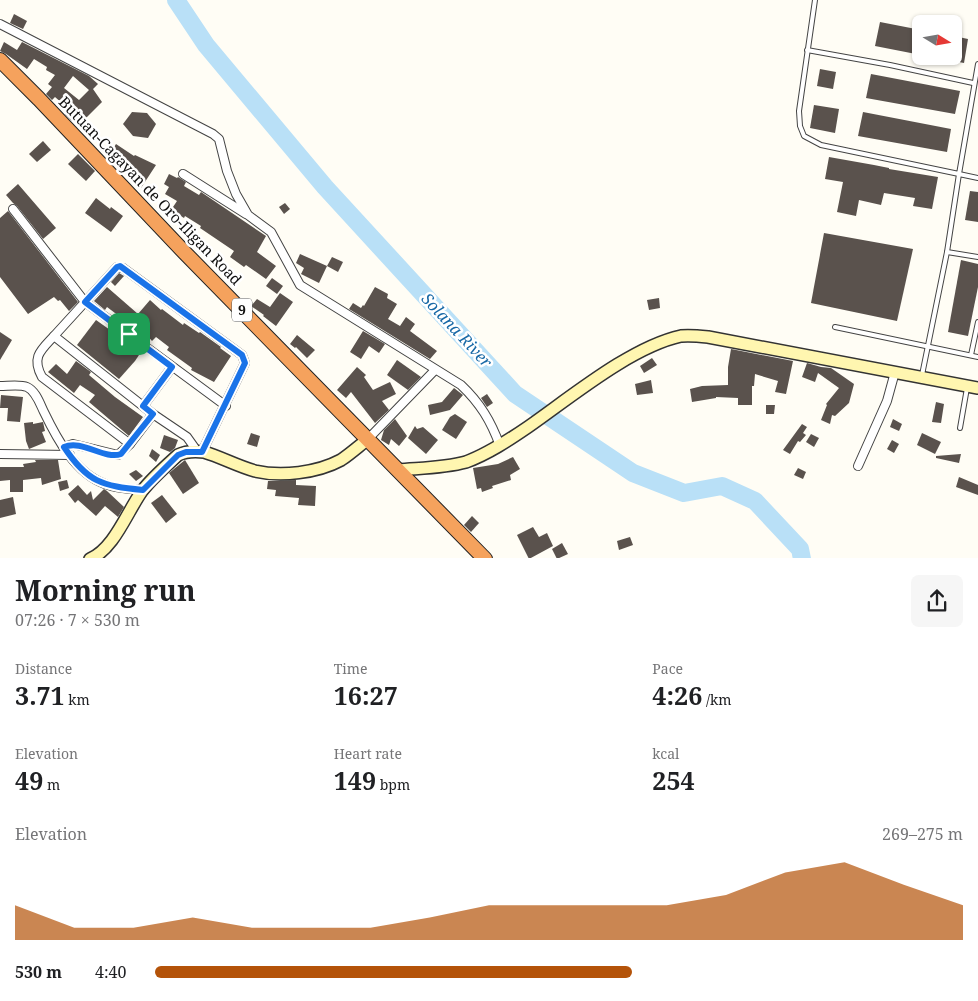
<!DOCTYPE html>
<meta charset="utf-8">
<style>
body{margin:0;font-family:"Noto Serif",serif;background:#f6f6f6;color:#202124;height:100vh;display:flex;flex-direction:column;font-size:19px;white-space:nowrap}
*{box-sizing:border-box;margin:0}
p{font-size:16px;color:#757577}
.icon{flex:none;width:28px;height:28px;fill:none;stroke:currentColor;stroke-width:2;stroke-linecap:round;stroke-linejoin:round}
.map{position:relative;height:558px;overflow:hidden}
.side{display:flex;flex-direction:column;background:#fff;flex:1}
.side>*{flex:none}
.needle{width:32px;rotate:101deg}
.buttons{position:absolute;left:912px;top:15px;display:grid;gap:10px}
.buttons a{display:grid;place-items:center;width:50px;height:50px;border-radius:8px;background:#fff;box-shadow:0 1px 4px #0004;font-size:25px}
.pin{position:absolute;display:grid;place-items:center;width:42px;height:42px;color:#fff;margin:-21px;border-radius:10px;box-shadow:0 2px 8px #0006}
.round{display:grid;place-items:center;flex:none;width:52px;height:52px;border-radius:8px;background:#f6f6f6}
.head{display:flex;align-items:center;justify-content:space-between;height:85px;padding:0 15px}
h1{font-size:28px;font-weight:700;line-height:38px}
.figures{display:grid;grid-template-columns:repeat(3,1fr);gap:8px;height:85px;padding:5px 15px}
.figures div{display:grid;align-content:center}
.figures b{font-size:25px;font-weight:700}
.figures small{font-size:14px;font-weight:400}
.figures p{font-size:14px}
.chart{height:140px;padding:10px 15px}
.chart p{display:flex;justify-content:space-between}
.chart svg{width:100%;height:90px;margin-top:5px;fill:#b45309;opacity:.7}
ul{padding:0 15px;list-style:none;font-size:16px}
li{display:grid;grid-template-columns:80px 60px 1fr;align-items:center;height:38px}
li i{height:12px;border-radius:6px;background:#b45309}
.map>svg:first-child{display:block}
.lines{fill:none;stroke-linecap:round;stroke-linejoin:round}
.river{stroke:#b9e0f7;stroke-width:18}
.building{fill:#5a524d;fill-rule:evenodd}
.lane-casing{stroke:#444;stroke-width:6}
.street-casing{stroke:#444;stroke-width:10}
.secondary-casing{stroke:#333;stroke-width:14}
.highway-casing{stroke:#222;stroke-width:16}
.lane{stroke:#fff;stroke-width:4}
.street{stroke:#fff;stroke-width:8}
.secondary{stroke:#fff6b0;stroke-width:11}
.highway{stroke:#f5a25d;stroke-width:14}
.route-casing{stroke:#fff;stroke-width:10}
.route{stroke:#1a73e8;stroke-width:6}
.labels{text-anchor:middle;stroke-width:5;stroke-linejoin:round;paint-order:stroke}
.shield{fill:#fff;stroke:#585858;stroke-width:1}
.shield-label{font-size:14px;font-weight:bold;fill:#111}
.street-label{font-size:15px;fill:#111;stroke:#fff}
.water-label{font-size:16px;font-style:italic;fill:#1768a6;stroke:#fff}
</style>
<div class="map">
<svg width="978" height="559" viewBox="0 0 978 559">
<rect width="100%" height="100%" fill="#fffdf5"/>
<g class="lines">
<path class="river" d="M176,0L206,45L325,187L515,394L633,473L684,493L722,486L755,501L800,549L802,559"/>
</g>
<g class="building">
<path d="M14,14L27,21L23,29L10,23Z"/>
<path d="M880,22L921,30V55L875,46Z"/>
<path d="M954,36L968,39L964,63L954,61Z"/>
<path d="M4,42L17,50L22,42L89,76L98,84L93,89L102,102L85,119L81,115L72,121L65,114L71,111L55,97L52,100L46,94L52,87L48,84L55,75L46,70L47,67L34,59L27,69L6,54L0,51ZM73,76L89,90L79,100L64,88Z"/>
<path d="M820,69L836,72L833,89L817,86Z"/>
<path d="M871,74L960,91L955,114L866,98Z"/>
<path d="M814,105L839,109L835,133L810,128Z"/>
<path d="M132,112L147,113L156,124L148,138L133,136L123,124Z"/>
<path d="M863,112L951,129L947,152L858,136Z"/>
<path d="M43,141L51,150L37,162L29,154Z"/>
<path d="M116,144L134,156L135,155L156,165L141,188L133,183L136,179L125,173L126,169L108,157Z"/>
<path d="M78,154L95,171L86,181L68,164Z"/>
<path d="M829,157L874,165L889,168V169L938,177L932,209L913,206L915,198L884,193L881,205L859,200L856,216L837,212L843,182L825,179Z"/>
<path d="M169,174L177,178L178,177L186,182L184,186L199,195L201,192L266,236L257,252L276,266L266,279L246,265L244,267L230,257L234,251L200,228L201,226L185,216L184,218L171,210L177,201L165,194L169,187L164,184Z"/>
<path d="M18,184L56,228L43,239L17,206L13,203L6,195Z"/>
<path d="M970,191L978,192V222L965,220Z"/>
<path d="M96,198L110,209L111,207L123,216L111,232L85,213Z"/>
<path d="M285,203L290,209L284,214L279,207Z"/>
<path d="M8,211L78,302L69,311L60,300L58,301L54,297L28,314L0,277V218Z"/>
<path d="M824,233L913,249L897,321L811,303Z"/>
<path d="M300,254L327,266L319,283L301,274L304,268L296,263Z"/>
<path d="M332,257L343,262L338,272L327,266Z"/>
<path d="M961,260L978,264V287L968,336L948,332Z"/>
<path d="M119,273L124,276L115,286L111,282Z"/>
<path d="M272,278L283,286L277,294L266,286Z"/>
<path d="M107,287L138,314L150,300L161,310L162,309L183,325L184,323L199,333L200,332L221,347L220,348L231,356L214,382L191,370L192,368L167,350L169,347L156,337L152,341L144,332L129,324L128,325L119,316L107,307L105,310L94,301Z"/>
<path d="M375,287L388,294L387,298L397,304L388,319L400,326L406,317L415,324L410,331L437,351L430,359L349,309L353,303L361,308L363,305L364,306Z"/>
<path d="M280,293L293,302L276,326L263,316L264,315L251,306L257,299L270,307Z"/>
<path d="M659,298L660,308L649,310L647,300Z"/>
<path d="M96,320L141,352L135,361L119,379L77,345Z"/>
<path d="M363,331L385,344L379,353L369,346L361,359L350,352Z"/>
<path d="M0,332L12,340L0,360Z"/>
<path d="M297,335L315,350L307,358L296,347L295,348L290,344Z"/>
<path d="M731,349L793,361L786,394L775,392L778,381L755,374L754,386H752V405H738V398L716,397V398L692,402L690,389L702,386L728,385V367Z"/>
<path d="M652,358L657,365L644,373L640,366Z"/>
<path d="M397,360L421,377L408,390L387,375Z"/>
<path d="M76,361L91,372L89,375L115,397L143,417L129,436L89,402L95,395L80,385L74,393L48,372L56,364L67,374Z"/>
<path d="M807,363L821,367L831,368L854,384L849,403L835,416L832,415L830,424L821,420L827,405L826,404L839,388L818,373L815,382L802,377Z"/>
<path d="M357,367L366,375L364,377L373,390L390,382L396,394L382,401L389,410L375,423L351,392L346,398L337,390Z"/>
<path d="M651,380L653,393L637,395L635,384Z"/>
<path d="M454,388L463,395L450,410L430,415L428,405L442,402Z"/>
<path d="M487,394L493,403L487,407L481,398Z"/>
<path d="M1,395L23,397L20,422L7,421L8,408H0Z"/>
<path d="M936,402L944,404L941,423L932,422Z"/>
<path d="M766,405H775L774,414H766Z"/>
<path d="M455,414L467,422L456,439L442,430L450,417Z"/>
<path d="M395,419L407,436L399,446L391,439L389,445L381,440L384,430Z"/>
<path d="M893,419L902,424L899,431L890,427Z"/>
<path d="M33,422V424L43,422L45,431L42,432L46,442L29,449L26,441L24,423Z"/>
<path d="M802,424L807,427L803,433L806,435L800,442L798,441L790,454L783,450Z"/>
<path d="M415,426L417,429L423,427L438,440L426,454L408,438Z"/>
<path d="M251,433L260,436L257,447L247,444Z"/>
<path d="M922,433L941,442L935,454L917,445Z"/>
<path d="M811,434L819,438L814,447L806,442Z"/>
<path d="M164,435L178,440L175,448L170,452L160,448Z"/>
<path d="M892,440L899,444L894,453L887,449Z"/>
<path d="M152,449L160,455L156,462L149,456Z"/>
<path d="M961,454L959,463L936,458V456Z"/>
<path d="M513,457L520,469L510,475L511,480L492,486L493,488L482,492L481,488L477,489L473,468L498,464Z"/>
<path d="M35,460H58L61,479L42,485L41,478L23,480V492H10V480L0,481V467H24L23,464L36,462Z"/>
<path d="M185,460L199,483L183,494L169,473Z"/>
<path d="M798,468L806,472L803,479L794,475Z"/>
<path d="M136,470L143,476L136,481L129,474Z"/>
<path d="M959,477L978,485V495L956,487Z"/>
<path d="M67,480L69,488L60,491L58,482Z"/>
<path d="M296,480V485L316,486L315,506L298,505L299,498L275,496L276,490L267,489L268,481Z"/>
<path d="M78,485L87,495L91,491L93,500L104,489L107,491L124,507L118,517L105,506L96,516L78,500L75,503L68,494Z"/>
<path d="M162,495L177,514L166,523L151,503Z"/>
<path d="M13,497L16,514L0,518V500Z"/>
<path d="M472,516L479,523L471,532L464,525Z"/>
<path d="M533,527L539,537L547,533L553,546L529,559L517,535Z"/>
<path d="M630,537L633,545L619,550L617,541Z"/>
<path d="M562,543L568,554L557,559L552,549Z"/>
</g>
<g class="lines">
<g class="lane-casing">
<g id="lane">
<path d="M815,0L799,111L800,126L804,136L821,145L959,174L978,64"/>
<path d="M807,50L890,65L973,83"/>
<path d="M947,252L978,257"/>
<path d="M835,327L978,357"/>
<path d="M971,355L978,322"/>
<path d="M922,375L947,252L959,174L978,178"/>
<path d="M960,428L967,388"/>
</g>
</g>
<g class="street-casing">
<g id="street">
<path d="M0,24L213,134L219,139L227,171L236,194L248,215L271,232L300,285L461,385C480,403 491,421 500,446"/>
<path d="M183,174L246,214"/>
<path d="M13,209L85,302L226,406"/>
<path d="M54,336C41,350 31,357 42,377L130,444"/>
<path d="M0,386C8,386 20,384 27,387C36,391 40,404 44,412C57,439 75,473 105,484C117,489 130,489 143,490"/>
<path d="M143,406L172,367"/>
<path d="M368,439L435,370"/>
<path d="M64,447L73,444L118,455L130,444L153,414"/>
<path d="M197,451L187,437L153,414L54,336L117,267L123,268L242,355L245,363L202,452"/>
<path d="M0,454L70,455"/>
<path d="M858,466L887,401L895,372"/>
</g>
</g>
<g class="secondary-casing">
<g id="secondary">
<path d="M398,470C420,468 444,468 466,462C488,454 509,440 528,427C571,397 631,347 681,336C689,335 699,336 708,337L978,388"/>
<path d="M90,559C114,549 127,512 142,491C152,478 166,466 178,455C186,451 195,451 204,452C221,457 237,466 255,471C281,477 317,473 341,460C350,454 359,446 368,439"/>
</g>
</g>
<g class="highway-casing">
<path id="highway" d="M0,60L39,99L185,253L485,559"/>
</g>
<use href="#lane" class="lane"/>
<use href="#street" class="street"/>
<use href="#secondary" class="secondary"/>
<use href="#highway" class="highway"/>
</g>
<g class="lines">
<g class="route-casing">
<path id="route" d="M120,266L242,355L245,363L202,452H186L178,455L143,490C102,486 87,482 64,447C82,439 104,460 121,454L153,414L143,406L172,367L85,302L117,267Z"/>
</g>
<use href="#route" class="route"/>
</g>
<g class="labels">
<rect class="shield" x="232" y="298.5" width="20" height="23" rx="4"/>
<g class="shield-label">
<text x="242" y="315">9</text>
</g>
<g class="street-label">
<text transform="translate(150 191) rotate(46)" y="5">Butuan-Cagayan de Oro-Iligan Road</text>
</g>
<g class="water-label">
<text transform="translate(457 330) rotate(47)" y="6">Solana River</text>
</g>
</g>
</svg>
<div class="buttons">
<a><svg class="needle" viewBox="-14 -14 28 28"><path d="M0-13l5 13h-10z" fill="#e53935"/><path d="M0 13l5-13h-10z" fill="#757577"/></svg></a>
</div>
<div class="pin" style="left:129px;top:334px;background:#1e9e55"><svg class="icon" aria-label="arrive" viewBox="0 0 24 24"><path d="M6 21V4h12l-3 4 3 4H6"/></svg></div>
</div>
<section class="side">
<div class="head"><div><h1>Morning run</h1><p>07:26 · 7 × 530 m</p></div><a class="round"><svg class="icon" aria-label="share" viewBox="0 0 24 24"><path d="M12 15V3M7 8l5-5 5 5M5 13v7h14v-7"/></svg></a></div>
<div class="figures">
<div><p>Distance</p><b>3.71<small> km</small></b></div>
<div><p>Time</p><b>16:27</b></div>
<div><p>Pace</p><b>4:26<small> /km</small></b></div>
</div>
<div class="figures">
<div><p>Elevation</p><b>49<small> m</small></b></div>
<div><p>Heart rate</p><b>149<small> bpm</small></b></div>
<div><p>kcal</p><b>254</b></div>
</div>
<div class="chart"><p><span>Elevation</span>269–275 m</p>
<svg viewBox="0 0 160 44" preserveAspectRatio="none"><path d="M0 44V27L10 38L20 38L30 33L40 38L50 38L60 38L70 33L80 27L90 27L100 27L110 27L120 22L130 11L140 6L150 17L160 27V44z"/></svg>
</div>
<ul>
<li><b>530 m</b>4:40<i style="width:59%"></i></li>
</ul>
</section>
